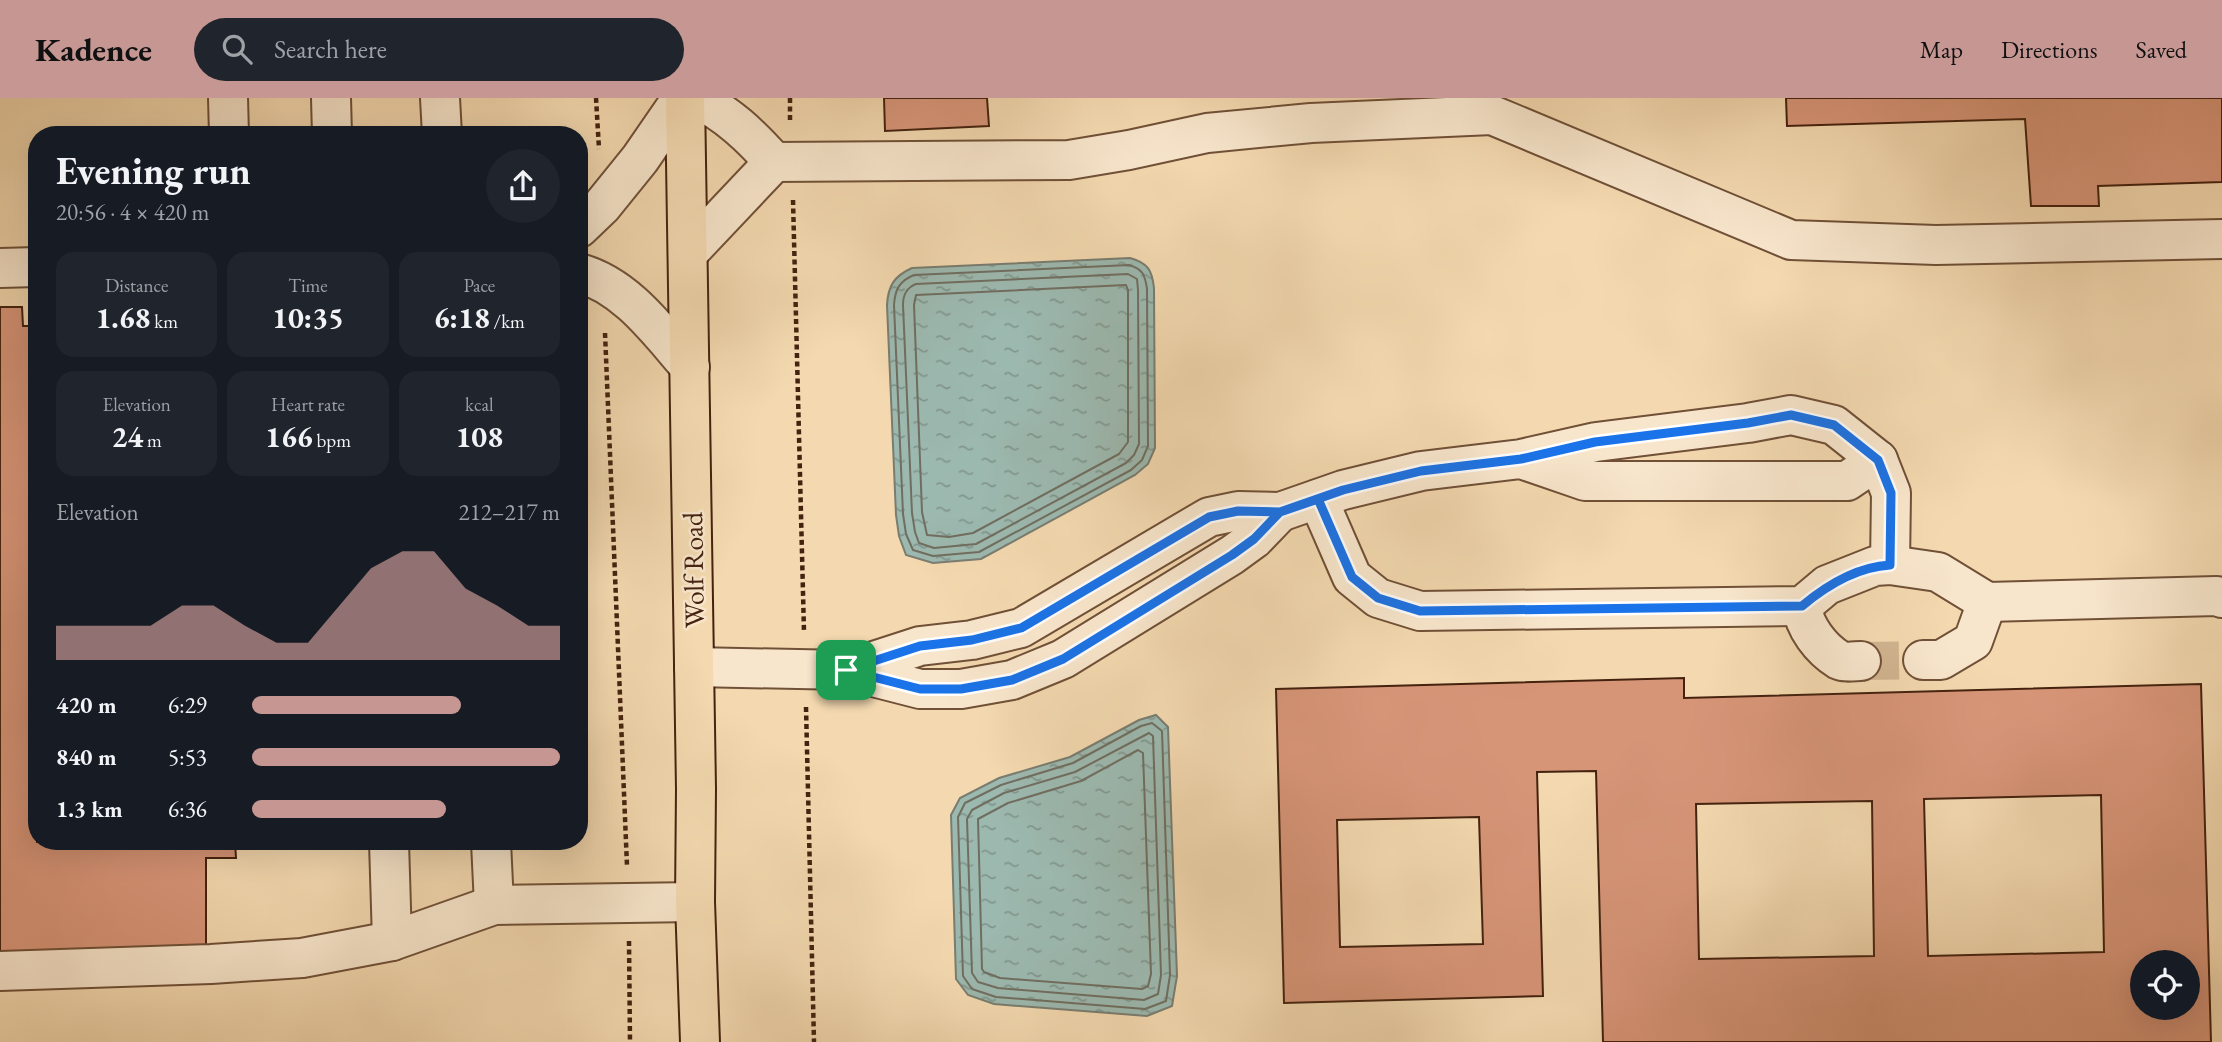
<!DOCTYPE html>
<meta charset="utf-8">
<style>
body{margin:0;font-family:"EB Garamond",serif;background:#20242c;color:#f1f3f6;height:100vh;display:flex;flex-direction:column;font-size:26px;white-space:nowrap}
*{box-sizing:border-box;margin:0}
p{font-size:23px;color:#9ea1a6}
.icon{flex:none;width:38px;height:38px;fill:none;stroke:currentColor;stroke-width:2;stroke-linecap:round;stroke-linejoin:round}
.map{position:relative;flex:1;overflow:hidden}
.sheet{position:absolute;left:28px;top:28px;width:560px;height:724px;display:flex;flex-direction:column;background:#171b24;border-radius:28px;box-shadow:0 7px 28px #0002}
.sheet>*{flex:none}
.controls{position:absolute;left:2130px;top:852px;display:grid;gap:14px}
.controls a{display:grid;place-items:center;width:70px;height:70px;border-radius:50%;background:#171b24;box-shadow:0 7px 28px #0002;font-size:35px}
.pin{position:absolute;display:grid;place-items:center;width:60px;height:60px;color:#fff;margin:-30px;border-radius:14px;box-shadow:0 4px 10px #0006}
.round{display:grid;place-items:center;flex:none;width:74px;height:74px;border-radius:37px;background:#20242c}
.overview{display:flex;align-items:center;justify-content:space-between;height:119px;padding:0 28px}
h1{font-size:38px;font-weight:700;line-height:52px}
.stats{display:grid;grid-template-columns:repeat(3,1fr);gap:10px;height:119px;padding:7px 28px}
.stats div{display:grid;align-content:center;border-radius:18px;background:#20242c;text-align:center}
.stats b{font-size:30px;font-weight:700}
.stats small{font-size:19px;font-weight:400}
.stats p{font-size:19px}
.chart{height:196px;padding:14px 28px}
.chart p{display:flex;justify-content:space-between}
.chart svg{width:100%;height:126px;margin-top:7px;fill:#c59692;opacity:.7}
ul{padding:0 28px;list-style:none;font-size:23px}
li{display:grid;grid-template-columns:112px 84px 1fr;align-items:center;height:52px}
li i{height:18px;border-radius:9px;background:#c59692}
header{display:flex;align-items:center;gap:42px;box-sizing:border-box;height:98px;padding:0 35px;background:#c59692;color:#111}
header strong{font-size:33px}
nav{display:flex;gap:38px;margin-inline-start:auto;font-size:24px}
.search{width:490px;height:63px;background:#20242c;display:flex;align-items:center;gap:18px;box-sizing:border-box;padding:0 24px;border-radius:38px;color:#9ea1a6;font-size:26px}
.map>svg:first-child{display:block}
.water{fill:url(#water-ripples);stroke:#797d70;stroke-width:2}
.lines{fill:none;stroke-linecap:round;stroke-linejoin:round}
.shore{stroke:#706e60;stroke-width:2}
.building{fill:#d79578;stroke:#44220f;stroke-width:2;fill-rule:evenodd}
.minor-tunnel{stroke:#d1b490;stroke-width:38;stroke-dasharray:38 19;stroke-linecap:butt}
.minor-casing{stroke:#705037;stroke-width:42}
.major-casing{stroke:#44220f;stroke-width:42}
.path{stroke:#44220f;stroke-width:4.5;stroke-dasharray:5 3.5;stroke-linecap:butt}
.minor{stroke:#f8e6cc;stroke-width:38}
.major{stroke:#f4d9b0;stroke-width:38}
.route-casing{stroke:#fff;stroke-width:14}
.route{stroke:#1a73e8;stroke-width:9}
.labels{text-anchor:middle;stroke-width:5;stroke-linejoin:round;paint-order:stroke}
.street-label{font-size:28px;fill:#44220f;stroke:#f8e6cc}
</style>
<header>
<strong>Kadence</strong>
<div class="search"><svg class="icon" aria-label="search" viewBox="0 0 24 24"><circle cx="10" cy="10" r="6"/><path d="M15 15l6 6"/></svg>Search here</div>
<nav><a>Map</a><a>Directions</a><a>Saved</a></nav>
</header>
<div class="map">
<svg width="2222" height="944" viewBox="0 0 2222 944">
<defs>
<pattern id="water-ripples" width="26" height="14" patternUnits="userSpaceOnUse" patternTransform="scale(1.75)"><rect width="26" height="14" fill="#9cb9b0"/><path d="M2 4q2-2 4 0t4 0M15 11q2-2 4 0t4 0" fill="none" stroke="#81968e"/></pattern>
</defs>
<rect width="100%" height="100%" fill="#f4d9b0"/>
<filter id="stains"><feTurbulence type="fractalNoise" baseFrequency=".00286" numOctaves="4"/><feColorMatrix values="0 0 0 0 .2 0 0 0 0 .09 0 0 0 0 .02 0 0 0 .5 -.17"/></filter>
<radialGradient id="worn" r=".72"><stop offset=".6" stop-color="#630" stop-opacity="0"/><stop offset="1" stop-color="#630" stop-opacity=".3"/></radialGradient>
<g class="water">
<path d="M1130,160C1148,165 1152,172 1154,190L1155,350L1148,366L1135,377L981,461L933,465L906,457L899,438L896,417L887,207C888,188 894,178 912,170Z"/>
<path d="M1156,617L1168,629L1177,878L1172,908L1147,918L994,906L968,897L956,881L951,717L960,700L999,680L1070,659L1139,622Z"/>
</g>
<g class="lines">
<g class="shore">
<path d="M1129,167C1143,171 1145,177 1147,191L1148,348L1142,362L1131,372L979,454L933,458L913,452L906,436L903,416L894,207C895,192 899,183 914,177Z"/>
<path d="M1128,176L1137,181L1138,192L1139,346L1134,357L1126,365L976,446L934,450L919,445L915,434L912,415L903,207C903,197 906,190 916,186Z"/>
<path d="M1126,187L1128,192V344L1119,356L973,435L949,439L927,437L922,414L914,207L916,197Z"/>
<path d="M1152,625L1162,633L1170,877L1166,903L1145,911L996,899L972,891L963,878L958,719L965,705L1001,687L1073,665L1141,628Z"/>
<path d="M1149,635L1153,638L1161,877L1158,896L1144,902L998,890L978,884L972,875L967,721L972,712L1004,695L1075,674Z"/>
<path d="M1138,652L1143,655L1151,876L1148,888L1142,891L1000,880L984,874L982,871L978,721L1008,705L1081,683Z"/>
</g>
</g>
<g class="building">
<path d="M884,0H987L989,28L885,33Z"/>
<path d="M1786,0H2222V84L2098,88L2099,108H2031L2025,21L1787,28Z"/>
<path d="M0,209H22L23,228H37V744H235L236,760H206V850L0,856Z"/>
<path d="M1684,580V600L2201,586L2211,944H1603L1596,673L1537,674L1543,898L1284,905L1276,591ZM2101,697L2104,854L1928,858L1924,701ZM1872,703L1874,858L1699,861L1696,706ZM1479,719L1483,846L1340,849L1337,722ZM2142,864H2188V910H2142Z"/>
</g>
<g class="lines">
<path class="minor-tunnel" d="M1861,563L1923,562"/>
<g class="minor-casing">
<g id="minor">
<path d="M228,0L229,37"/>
<path d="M331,0L332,37"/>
<path d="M440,0L442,37"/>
<path d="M695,0C727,15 751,38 774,64L1069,62L1129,52L1207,35L1311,25L1492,17L1791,142L1936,147L2222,141"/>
<path d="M579,130L602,108L640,61L682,0"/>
<path d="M688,155L774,64"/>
<path d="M0,170L37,169"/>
<path d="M579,175C627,188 659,234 690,269"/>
<path d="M1878,362L1891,395L1890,467"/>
<path d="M1318,401L1352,479L1378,500L1420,513L1802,508L1827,487L1875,468L1890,467L1938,474L1987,504L1973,543L1941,562H1923"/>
<path d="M1987,504L2217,498L2222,500"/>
<path d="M1802,508C1804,529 1821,551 1839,562C1845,565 1855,563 1861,563"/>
<path d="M694,569L846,572L920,591H961L1012,582L1063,561L1232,457L1254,441L1280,414"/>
<path d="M846,572L920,548L972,542L1021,530L1209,419L1238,413L1280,414L1343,392L1421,373L1521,361L1596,344L1748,325L1791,317L1834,327L1878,362L1847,383H1585L1521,361"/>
<path d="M389,744L392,843"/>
<path d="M491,744L494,807L695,804"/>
<path d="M0,873L211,866L302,860L392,843L494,807"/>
</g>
</g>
<g class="major-casing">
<path id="major" d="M685,0L696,691L695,804L700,944"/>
</g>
<g class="path">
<path d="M596,0L599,51"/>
<path d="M790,0V23"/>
<path d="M793,102L804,534"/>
<path d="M605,235L627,768"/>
<path d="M806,609L814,944"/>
<path d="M629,843L630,944"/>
</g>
<use href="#minor" class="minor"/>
<use href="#major" class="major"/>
</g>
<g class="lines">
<g class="route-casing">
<path id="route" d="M846,572L920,548L972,542L1021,530L1209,419L1238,413L1280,414L1318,401L1352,479L1378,500L1420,513L1802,508C1827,487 1857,469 1890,467L1891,395L1878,362L1834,327L1791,317L1748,325L1595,344L1521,361L1421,373L1343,392L1280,414L1254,441L1232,457L1063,561L1012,582L961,591H920L846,572"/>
</g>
<use href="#route" class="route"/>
</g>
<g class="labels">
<g class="street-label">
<text transform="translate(693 472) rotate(-91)" y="10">Wolf Road</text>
</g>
</g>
<rect width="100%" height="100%" filter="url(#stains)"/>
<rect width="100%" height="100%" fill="url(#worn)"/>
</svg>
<div class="controls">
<a><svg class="icon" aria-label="locate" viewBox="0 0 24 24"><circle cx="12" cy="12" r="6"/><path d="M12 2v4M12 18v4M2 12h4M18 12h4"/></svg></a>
</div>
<div class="pin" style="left:846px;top:572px;background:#1e9e55"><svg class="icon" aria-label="arrive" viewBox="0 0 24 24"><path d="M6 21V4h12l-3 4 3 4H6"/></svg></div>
<section class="sheet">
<div class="overview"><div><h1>Evening run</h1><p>20:56 · 4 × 420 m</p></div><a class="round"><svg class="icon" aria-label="share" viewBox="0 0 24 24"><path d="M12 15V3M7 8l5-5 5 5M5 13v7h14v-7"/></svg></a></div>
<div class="stats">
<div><p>Distance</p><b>1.68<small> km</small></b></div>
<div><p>Time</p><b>10:35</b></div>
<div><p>Pace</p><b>6:18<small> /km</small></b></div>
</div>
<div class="stats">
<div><p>Elevation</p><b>24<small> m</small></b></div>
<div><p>Heart rate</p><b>166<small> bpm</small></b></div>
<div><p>kcal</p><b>108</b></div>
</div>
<div class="chart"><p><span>Elevation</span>212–217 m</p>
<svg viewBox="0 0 160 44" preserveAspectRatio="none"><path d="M0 44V32L10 32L20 32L30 32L40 25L50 25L60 32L70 38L80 38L90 25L100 12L110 6L120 6L130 19L140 25L150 32L160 32V44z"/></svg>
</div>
<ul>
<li><b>420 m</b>6:29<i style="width:68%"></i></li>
<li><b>840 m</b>5:53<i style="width:100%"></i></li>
<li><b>1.3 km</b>6:36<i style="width:63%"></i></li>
</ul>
</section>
</div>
